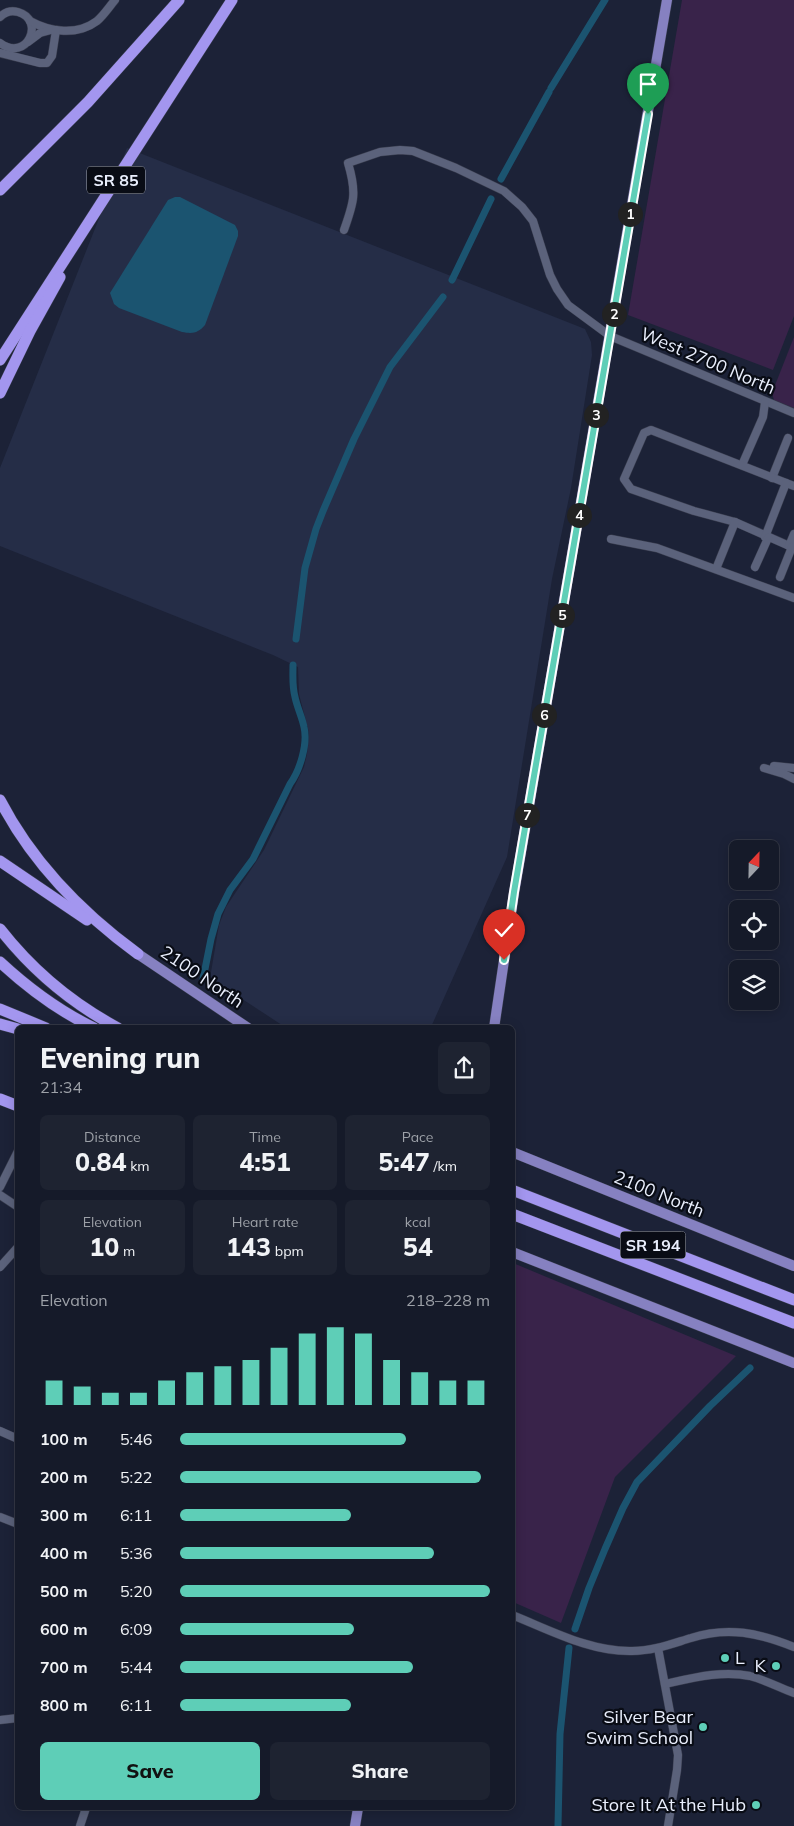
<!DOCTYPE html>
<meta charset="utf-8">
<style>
body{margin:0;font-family:Mulish,sans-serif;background:#1e2331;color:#f1f3f6;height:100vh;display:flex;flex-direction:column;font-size:19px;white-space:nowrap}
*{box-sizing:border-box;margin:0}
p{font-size:16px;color:#9da1a8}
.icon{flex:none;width:28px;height:28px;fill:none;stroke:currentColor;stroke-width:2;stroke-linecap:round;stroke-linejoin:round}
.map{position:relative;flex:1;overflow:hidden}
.side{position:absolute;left:15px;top:1025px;width:500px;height:785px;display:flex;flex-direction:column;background:#151a29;border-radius:8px;box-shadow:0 2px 12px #0003,0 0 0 1px #343846}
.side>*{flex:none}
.needle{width:32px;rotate:22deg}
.tools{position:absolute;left:729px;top:840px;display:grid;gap:10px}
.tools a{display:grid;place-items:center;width:50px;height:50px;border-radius:8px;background:#151a29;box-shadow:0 2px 12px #0003,0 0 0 1px #343846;font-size:25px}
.pin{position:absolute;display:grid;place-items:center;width:42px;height:42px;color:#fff;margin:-51px -21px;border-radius:50% 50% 50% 0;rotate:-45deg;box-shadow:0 0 5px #0007}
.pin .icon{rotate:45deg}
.km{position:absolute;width:25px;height:25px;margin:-12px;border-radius:50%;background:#222;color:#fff;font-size:14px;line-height:25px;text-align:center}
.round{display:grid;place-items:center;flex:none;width:52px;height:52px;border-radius:8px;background:#1e2331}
.summary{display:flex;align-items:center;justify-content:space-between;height:85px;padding:0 25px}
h1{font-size:28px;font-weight:800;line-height:38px}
.stats{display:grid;grid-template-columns:repeat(3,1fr);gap:8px;height:85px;padding:5px 25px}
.stats div{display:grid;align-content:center;border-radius:8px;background:#1e2331;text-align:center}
.stats b{font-size:25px;font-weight:800}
.stats small{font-size:14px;font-weight:400}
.stats p{font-size:14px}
.chart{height:140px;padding:10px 25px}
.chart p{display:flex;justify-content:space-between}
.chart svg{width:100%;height:90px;margin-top:5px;stroke:#5eceb7;stroke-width:6}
.button{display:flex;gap:10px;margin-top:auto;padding:10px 25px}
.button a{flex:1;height:58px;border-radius:8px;background:#5eceb7;color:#111;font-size:20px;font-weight:800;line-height:58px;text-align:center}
.button a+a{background:#1e2331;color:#f1f3f6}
ul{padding:0 25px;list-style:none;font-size:16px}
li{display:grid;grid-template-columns:80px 60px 1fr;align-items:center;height:38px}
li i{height:12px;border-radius:6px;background:#5eceb7}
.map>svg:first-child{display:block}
.built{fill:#252d47}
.green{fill:#39234a}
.water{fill:#1b5470}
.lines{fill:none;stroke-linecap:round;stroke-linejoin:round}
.canal{stroke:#1b5470;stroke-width:7}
.minor-casing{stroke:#393d4e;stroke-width:9}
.major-casing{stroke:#393d4e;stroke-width:11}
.highway-casing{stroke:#393d4e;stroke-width:12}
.minor{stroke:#5b627b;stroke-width:8}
.major{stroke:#8681c1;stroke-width:10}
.highway{stroke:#a396ef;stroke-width:11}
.route-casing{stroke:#fff;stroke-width:10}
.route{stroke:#5eceb7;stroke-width:6}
.poi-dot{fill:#5eceb7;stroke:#090c15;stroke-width:2}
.labels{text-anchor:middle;stroke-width:4.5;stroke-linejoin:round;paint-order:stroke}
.shield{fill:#090c15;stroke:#a6abb7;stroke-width:1}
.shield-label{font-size:16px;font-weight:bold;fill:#eaeffd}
.street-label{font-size:18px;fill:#eaeffd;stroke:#090c15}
.poi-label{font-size:18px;fill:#eaeffd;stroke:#090c15;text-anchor:end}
</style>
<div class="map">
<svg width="794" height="1826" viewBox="0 0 794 1826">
<rect width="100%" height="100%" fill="#1c2237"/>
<path class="built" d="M127,148L585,329L591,342L592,355L571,488L552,579L507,857L431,1027H285L210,978L219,925L226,907L264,850L304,767L307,754L309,733L299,694L298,667L273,655L0,546V468Z"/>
<g class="green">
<path d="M682,0H794V316L773,370L628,315Z"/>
<path d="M794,337V408L774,400L772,393Z"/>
<path d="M513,1263L736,1356L615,1477L561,1623L513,1602Z"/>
</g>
<path class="water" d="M175,197H180L235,225L238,231V236L205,325C198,333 193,334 182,332L119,308L114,304L110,293L168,200Z"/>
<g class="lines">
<g class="canal">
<path d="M551,88L605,0"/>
<path d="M501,179L549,92"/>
<path d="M452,280L491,199"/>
<path d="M296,639L305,568L316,529L323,511L354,439L390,367L443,297"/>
<path d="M203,979L211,939L218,914L230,890L253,859L290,784C300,770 308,744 304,727C302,717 297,707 295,697C292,686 293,676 293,665"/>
<path d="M575,1629L589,1588L605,1549L623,1508L637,1482L710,1406L750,1368"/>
<path d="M558,1826L560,1734L569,1648"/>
</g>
<g class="minor-casing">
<g id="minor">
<path d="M0,17C5,12 11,10 18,12C46,20 27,63 0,43"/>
<path d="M30,21C50,32 77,36 97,21C104,15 109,7 115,0"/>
<path d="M28,42L40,33L51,30"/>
<path d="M0,53L40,63H47L52,56L56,30"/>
<path d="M344,230C354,202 357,193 348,163L380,152L400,150L413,151L456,168L504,191L522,207L533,221L550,275L557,289L568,305L610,336L794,413"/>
<path d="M742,465L763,417L765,402"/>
<path d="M772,478L788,438"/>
<path d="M794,486L651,430L644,433L624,479L631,489L694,511L735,522L794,548"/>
<path d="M765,537L786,483"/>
<path d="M611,539L657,548L794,598"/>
<path d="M789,546L794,534"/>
<path d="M755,567L768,538"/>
<path d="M716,569L735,522"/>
<path d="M780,577L792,547"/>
<path d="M774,766L794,768"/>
<path d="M764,768L784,774L794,779"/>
<path d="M0,1187L18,1151"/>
<path d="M0,1195L18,1207"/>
<path d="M0,1267L18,1247"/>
<path d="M0,1431L18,1439"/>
<path d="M0,1517L18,1524"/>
<path d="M512,1615C550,1630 590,1652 632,1651C653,1651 671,1644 691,1638C728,1626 759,1633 794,1647"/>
<path d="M658,1648L678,1755L677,1770L668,1826"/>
<path d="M665,1684C692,1678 722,1670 750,1676C765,1680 780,1688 794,1693"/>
<path d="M0,1720L18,1718"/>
<path d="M80,1826L86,1808"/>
</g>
</g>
<g class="major-casing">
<g id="major">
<path d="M138,954L248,1028"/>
<path d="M494,1028L514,893L667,0"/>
<path d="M512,1152L794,1266"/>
<path d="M512,1252L794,1363"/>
<path d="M355,1826L358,1808"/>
</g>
</g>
<g class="highway-casing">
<g id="highway">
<path d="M0,190L88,102L179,0"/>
<path d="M0,360L232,0"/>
<path d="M0,393L30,331L60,277"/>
<path d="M0,800C32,862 82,913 138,954"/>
<path d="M0,861L87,920"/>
<path d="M0,929C32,970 71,1003 118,1028"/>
<path d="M0,962C28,988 59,1011 94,1028"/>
<path d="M0,1009L46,1028"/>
<path d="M0,1024L18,1029"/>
<path d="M0,1099L18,1106"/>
<path d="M512,1190L794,1300"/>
<path d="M512,1214L794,1323"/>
</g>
</g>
<use href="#minor" class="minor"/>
<use href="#major" class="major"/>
<use href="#highway" class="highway"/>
</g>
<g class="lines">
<g class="route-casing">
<path id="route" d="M504,960L514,892L648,114"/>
</g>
<use href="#route" class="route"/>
</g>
<g class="poi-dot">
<circle cx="725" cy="1658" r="5"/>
<circle cx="776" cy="1666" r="5"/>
<circle cx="703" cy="1727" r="5"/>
<circle cx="756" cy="1805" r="5"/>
</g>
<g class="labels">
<g class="shield">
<rect x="87" y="166.5" width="58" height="27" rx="4"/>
<rect x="620.5" y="1231.5" width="65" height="27" rx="4"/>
</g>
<g class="shield-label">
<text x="116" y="186">SR 85</text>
<text x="653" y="1251">SR 194</text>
</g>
<g class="street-label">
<text transform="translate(708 361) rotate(23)" y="6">West 2700 North</text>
<text transform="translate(202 977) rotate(34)" y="6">2100 North</text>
<text transform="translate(659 1194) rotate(22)" y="6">2100 North</text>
</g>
<g class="poi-label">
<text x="735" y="1664" text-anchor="start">L</text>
<text x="766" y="1672">K</text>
<text x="693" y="1723">Silver Bear<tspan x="693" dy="21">Swim School</tspan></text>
<text x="746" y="1811">Store It At the Hub</text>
</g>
</g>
</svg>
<div class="tools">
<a><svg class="needle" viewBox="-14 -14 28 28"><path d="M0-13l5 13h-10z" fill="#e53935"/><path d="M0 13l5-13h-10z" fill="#9da1a8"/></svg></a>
<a><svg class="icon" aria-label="locate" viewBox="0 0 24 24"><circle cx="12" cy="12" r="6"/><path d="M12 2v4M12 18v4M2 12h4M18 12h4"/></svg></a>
<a><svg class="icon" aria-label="layers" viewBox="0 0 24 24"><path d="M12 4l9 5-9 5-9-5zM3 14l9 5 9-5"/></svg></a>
</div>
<div class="pin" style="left:648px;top:114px;background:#1e9e55"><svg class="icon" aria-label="arrive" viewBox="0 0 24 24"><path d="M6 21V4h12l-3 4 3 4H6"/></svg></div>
<div class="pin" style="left:504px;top:960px;background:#d93025"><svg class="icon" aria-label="check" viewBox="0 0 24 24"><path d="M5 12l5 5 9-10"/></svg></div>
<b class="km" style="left:630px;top:214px">1</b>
<b class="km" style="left:614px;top:314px">2</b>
<b class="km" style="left:596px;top:415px">3</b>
<b class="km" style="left:579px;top:515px">4</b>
<b class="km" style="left:562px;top:615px">5</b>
<b class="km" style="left:544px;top:715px">6</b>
<b class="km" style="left:527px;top:815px">7</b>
<section class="side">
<div class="summary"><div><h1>Evening run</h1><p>21:34</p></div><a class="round"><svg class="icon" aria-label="share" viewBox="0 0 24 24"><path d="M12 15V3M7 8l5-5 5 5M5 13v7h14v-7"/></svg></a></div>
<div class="stats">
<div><p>Distance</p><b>0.84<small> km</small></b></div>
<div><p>Time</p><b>4:51</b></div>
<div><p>Pace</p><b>5:47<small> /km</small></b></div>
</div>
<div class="stats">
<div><p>Elevation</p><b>10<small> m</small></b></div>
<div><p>Heart rate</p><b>143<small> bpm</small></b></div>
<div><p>kcal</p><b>54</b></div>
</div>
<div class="chart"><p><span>Elevation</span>218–228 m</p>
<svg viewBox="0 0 160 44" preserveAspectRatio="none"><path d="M5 44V32M15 44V35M25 44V38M35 44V38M45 44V32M55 44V28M65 44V25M75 44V22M85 44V16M95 44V9M105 44V6M115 44V9M125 44V22M135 44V28M145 44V32M155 44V32"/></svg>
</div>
<ul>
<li><b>100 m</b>5:46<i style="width:73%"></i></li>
<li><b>200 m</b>5:22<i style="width:97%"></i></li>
<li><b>300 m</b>6:11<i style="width:55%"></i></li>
<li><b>400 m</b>5:36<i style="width:82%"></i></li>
<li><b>500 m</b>5:20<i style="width:100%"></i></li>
<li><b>600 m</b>6:09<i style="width:56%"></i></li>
<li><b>700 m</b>5:44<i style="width:75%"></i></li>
<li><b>800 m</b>6:11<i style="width:55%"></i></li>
</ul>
<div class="button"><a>Save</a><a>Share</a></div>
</section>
</div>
